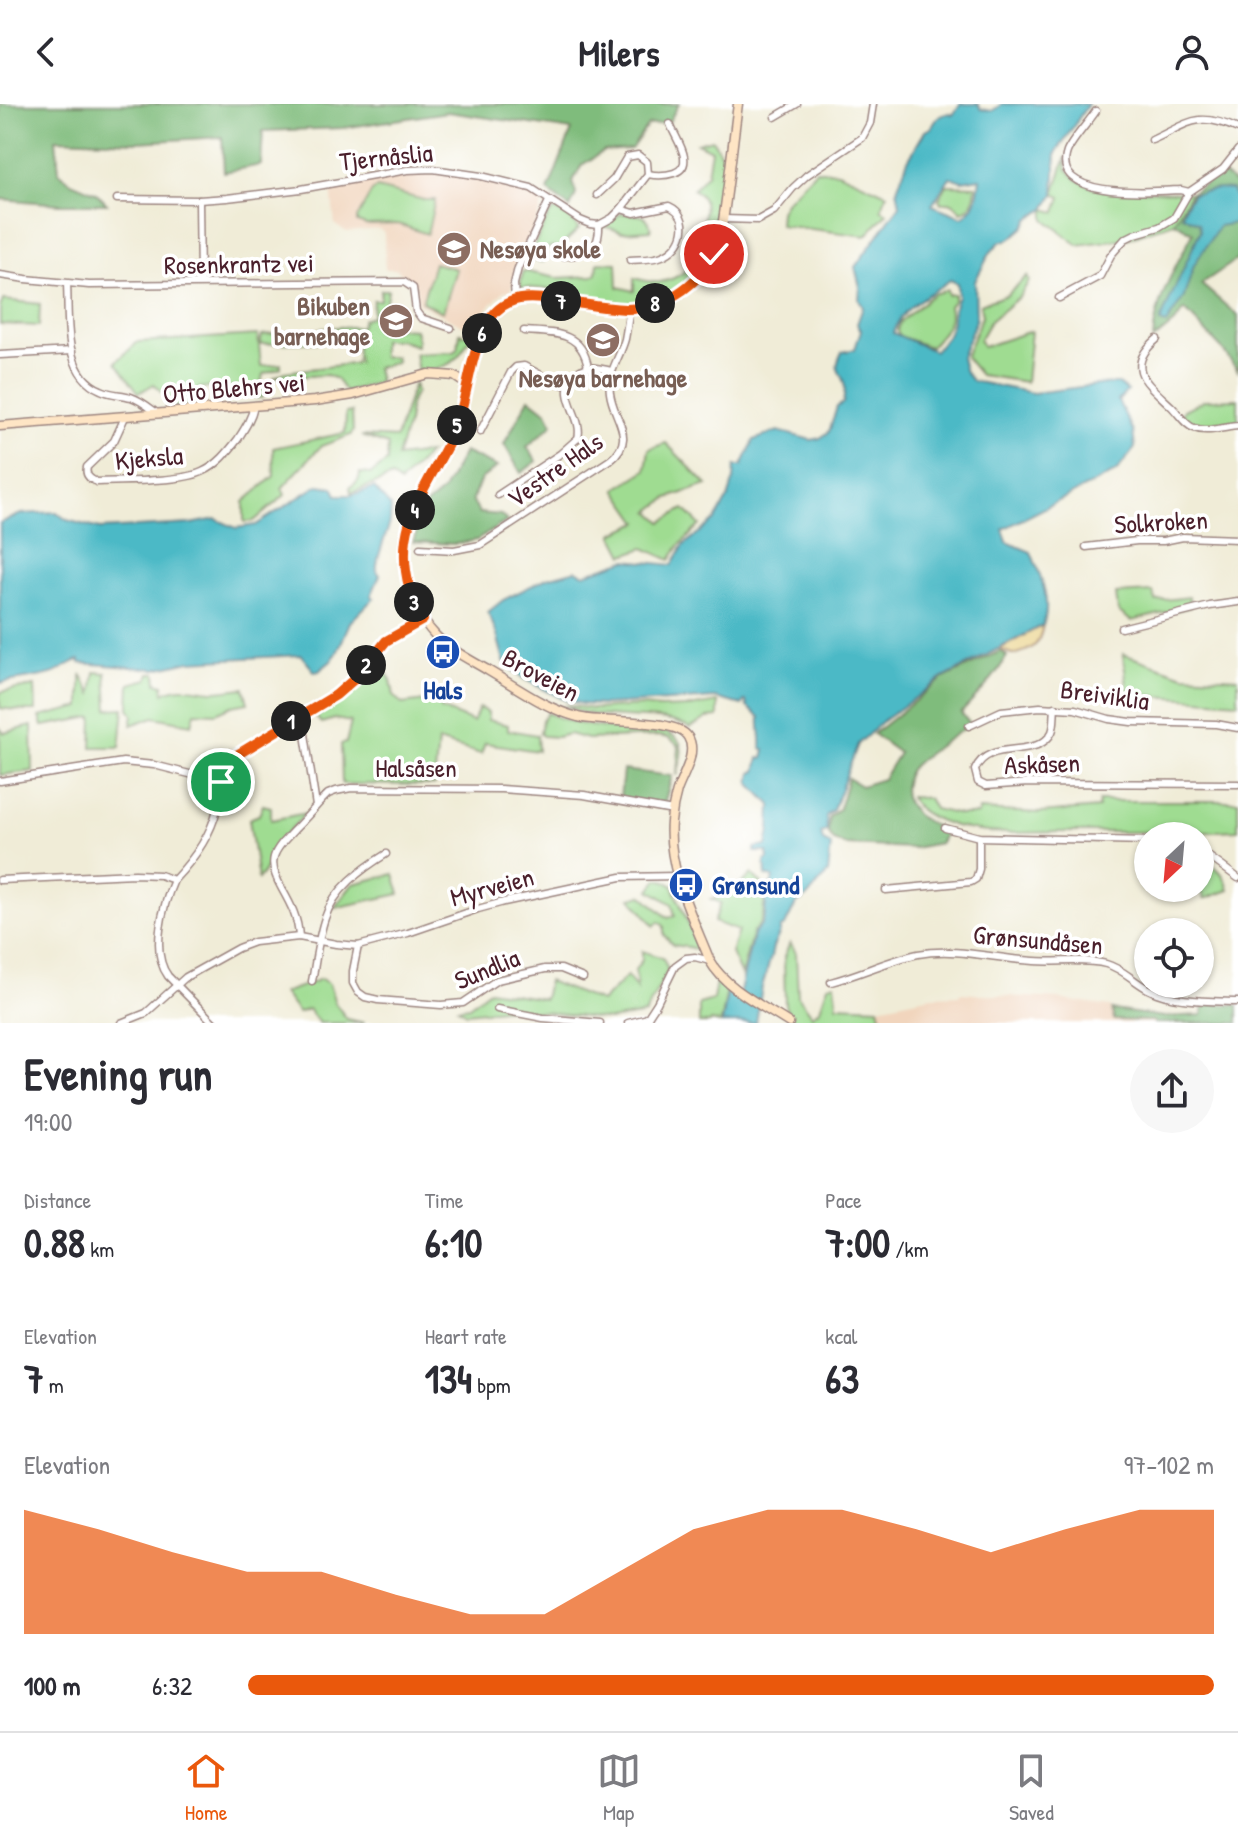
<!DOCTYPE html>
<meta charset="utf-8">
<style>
body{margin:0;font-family:"Patrick Hand",sans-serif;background:#f7f7f7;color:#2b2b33;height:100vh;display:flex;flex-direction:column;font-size:30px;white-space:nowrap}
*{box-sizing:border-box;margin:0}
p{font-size:26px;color:#7c7c81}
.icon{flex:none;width:44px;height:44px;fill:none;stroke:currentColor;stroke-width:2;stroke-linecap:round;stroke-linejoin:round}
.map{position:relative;height:919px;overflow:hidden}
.panel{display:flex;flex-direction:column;background:#fff;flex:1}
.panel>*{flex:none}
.needle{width:52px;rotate:206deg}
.tools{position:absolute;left:1134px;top:718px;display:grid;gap:16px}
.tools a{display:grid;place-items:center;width:80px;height:80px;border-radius:50%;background:#fff;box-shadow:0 2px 6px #0004;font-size:40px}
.pin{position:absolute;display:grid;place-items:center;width:68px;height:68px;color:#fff;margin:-34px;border:4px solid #fff;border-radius:50%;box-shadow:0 2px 8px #0007}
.km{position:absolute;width:40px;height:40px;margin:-20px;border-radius:50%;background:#222;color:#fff;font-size:22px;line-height:40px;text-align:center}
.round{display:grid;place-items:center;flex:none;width:84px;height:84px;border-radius:42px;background:#f7f7f7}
.head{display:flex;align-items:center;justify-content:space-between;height:136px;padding:0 24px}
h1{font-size:44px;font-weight:700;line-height:60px}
.figures{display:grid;grid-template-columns:repeat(3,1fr);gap:12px;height:136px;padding:8px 24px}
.figures div{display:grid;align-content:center}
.figures b{font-size:40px;font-weight:700}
.figures small{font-size:22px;font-weight:400}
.figures p{font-size:22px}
.chart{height:224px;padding:16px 24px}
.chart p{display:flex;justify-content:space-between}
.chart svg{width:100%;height:144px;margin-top:8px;fill:#ea580c;opacity:.7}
ul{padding:0 24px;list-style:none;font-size:26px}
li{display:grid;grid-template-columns:128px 96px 1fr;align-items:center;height:60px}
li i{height:20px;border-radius:10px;background:#ea580c}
header{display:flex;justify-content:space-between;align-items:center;height:104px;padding:0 24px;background:#fff;font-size:36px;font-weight:700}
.tab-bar{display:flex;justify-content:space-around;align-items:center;height:112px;border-top:2px solid #e1e1e2;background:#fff;font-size:22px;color:#7c7c81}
.tab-bar a{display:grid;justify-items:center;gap:4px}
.tab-bar .selected{color:#ea580c}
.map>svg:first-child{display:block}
.built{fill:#f1d5bd}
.green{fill:#9fdc91;stroke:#747e5e;stroke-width:2}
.forest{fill:#7fbc7b;stroke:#646e53;stroke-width:2}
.sand{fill:#eeda9e;stroke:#9c7c64;stroke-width:2}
.water{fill:#4cb9c6;stroke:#4b6c78;stroke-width:2;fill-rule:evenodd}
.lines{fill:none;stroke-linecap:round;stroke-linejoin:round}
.street-casing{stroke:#9d8681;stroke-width:9}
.secondary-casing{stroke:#9d8681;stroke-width:11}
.street{stroke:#fff;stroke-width:6}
.secondary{stroke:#fee5c5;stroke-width:8}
.route-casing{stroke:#fff;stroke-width:16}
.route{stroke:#ea580c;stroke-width:10}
.labels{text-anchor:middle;stroke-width:7;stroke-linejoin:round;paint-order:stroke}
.street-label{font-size:26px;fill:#4a1f2b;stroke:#fff}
.education-label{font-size:26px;font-weight:bold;fill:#785e54;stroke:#fff;text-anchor:start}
.transit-label{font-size:26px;font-weight:bold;fill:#164399;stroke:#fff}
</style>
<header><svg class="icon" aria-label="back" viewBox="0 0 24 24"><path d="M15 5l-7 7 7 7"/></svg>Milers<svg class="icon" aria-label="person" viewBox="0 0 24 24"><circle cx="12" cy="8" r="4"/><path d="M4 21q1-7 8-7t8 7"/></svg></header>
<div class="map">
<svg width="1238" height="919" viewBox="0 0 1238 919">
<rect width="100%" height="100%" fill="#fff"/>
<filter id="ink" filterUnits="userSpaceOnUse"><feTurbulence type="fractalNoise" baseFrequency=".0125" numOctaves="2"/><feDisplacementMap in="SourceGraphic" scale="16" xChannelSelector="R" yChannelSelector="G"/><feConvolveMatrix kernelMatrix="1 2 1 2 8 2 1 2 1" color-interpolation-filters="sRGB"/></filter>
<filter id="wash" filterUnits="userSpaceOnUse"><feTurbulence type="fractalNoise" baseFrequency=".006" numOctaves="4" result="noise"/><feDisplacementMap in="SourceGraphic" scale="32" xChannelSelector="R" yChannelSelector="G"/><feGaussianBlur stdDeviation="1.8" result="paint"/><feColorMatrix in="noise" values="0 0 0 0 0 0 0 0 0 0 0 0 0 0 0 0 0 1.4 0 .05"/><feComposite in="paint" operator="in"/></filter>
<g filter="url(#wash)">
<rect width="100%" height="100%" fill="#f0ecd7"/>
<g class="built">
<path d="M431,67L451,70L532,89L540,94L542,98L540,109L516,160L511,186L504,187L500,191L481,211L473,226L418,199L416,182L396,165H385L384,129L379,125L347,128L335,121L331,85L392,72Z"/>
<path d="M961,889L1058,895L1110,903L1114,909L1115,916L1154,917V919H883L879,903L932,892L960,891Z"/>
</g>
<g class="green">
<path d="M712,35L726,58L720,114L713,145L706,160L694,174L663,194L644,200L629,201L584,196L569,187L520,183L523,167L557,174L592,172L597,169L598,158L617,159L618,183L634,187V174C642,176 652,179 660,178C678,176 703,157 705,138C705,131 702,125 703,118C705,103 708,96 693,85L707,70L711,46L697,39Z"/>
<path d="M1066,53L1067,65L1076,75L1092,83L1191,89L1174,118L1129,134L1078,141L1045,115V105L1056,108L1061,93L1054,90Z"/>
<path d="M816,66L838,68L887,90L881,105L887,109L866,132L779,121L780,107L785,98Z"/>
<path d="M947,81L976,82C975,94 973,103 961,108C955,100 951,96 941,99L939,95Z"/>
<path d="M377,84L424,96H435L427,130L398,120L366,121L357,118V114L372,87Z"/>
<path d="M555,106L568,112L579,125L559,144L549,143L545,147L543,158L527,156L549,111Z"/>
<path d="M622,109C636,112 649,107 651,126L622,128L603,122Z"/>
<path d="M434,159L456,165L443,208L422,198Z"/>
<path d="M1027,172L1029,177L1020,192L990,217L979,236L983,243L1031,227L1026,278L980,271L965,253L982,212L980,200L1007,191Z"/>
<path d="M381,186H388L383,211V223L415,225L417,236L416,242L401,236H382V253H395L397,258L376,264L379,278L346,288L336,275L327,271L273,274L285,268L358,259L356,237L260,240L262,231L340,223H360L363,215L372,212L373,196H380Z"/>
<path d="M947,186L948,191L954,190V196L949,202C954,220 941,230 930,243L899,232L897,226L900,218L933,190Z"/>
<path d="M3,196L40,200L39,222L0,220V204Z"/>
<path d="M460,229L471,232C456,261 450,262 418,268L415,250L454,248L458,244Z"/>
<path d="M258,231L261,262L281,260V264L263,270L261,280L263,294H255L254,283L199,284L195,301L174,303L154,280L139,289L116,258L138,238Z"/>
<path d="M414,279L416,288L410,300L408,319L397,353L429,349L400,379L392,373L351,389L350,383C356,379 360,377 360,369L371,370L387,358L388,341L361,332L396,334Z"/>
<path d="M1238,295V318C1219,319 1196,325 1182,311L1184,306L1204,296Z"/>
<path d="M352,308L353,327L351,331L321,342L282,384L285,391L254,417L244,418V398L274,372L273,344L345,329L346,309Z"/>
<path d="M666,339L707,381L668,394L650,407L662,418L684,405L700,421L679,442L670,456L644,444L624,451L613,430L639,418L616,385L646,366L649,345Z"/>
<path d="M1153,488L1156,497L1189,493L1190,503L1131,517L1118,507L1116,490Z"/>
<path d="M1123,550L1184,571L1238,574V598L1128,590Z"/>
<path d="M378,556L391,576L394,592L402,600L442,595L441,605L473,618L479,604L488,608V616L508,621V626L537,631L538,647L485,639L481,650L438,637L434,681L342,680L341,640L346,639L351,618L335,615L321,619L316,613L362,579Z"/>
<path d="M95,568L106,569L108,605L124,604L120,643H92L93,613L43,622L40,613L81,603V570L92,590Z"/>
<path d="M150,569H156L157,579L163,581L164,589C180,579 199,587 217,587C226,586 235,585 244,584L248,599L232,602L216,609L195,608L192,620L154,613L131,621L133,611L129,604L130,580L148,575Z"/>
<path d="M35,582L36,607H25L0,604V588Z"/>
<path d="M718,598V613L707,614L691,624C683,621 675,617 666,616C640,611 585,617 566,601L593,605L642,602L660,604L690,603Z"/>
<path d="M547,609C583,625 623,626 662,627C689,635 682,650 677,672L679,642L669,634L659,632L587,635L569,630L557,633L543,632L540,630L542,616Z"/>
<path d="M32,622L33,667L0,671V624L4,629Z"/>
<path d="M910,693L928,694L934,705L960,711H978L979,706L1041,709L1098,704L1099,697H1238V726C1178,729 1119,728 1059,728C1034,728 1004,731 979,727C958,724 919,714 910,693Z"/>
<path d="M263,701L271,703V716L306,709C297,719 286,729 278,740C270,751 269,766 258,775L249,715L259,711Z"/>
<path d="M1205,757C1219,764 1225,771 1229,786L1204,795C1200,781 1198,771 1205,757Z"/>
<path d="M394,770L400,790L334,804L353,780Z"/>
<path d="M752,770L766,784L763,811L760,820L753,828L741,871L731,849L738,827L714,818L721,799L711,795C728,790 740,783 752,770Z"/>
<path d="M658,775L666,777L673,782L699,846L688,843L673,841L664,831V822L659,818L654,822L631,794L642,791L668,814L675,812L672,800L650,786Z"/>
<path d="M790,839L796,849L798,892L812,911L820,905L828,881L835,879L837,901L879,903L883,919H799L789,912L785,901L784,853Z"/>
<path d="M642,847L663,854L668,866L645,910L610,916L511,904L467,909L458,904L469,902L489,886L544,895L548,877L601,898L627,872L637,885L635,866L642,856Z"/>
<path d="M321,875L329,880L335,899L347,915L365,919H319L308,905L298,909L283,889Z"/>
<path d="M716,878L727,885L722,914L720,919L711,917L710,919H699V900L713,896Z"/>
</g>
<g class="forest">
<path d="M0,0H679L668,19L648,21L631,45L604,47L582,61L573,77L576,90L570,104L548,87L572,26L448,8L343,24L263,27L261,61L224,68L222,33L137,38L56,35L59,68L71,78L97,89L107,100H61L0,95Z"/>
<path d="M1222,69L1238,83V155L1201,180L1238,212V267L1222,245L1185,206L1173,220L1153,236C1155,196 1175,163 1193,129L1174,118L1191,89Z"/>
<path d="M529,294L547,308L553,320L527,343L537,357L521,369L504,340Z"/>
<path d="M464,348L497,363L481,375L472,396L479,409L501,411L507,417L477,436L456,440L413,438L426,401L443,387Z"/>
<path d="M1001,547L1007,552C995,574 978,591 961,609L970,620C954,632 927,648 913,662C909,666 906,672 905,679C899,705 925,718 945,727L940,739L913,744L845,741L833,736L828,729L829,713L839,705L848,674L861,682L883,675L899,649L873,630L944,574Z"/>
<path d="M623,666L672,672L663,704L620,694Z"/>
<path d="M1204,900L1238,901V919H1154V917L1114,916L1112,906L1164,913L1202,911Z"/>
</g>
<path class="sand" d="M1043,521C1039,542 1034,545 1014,551L1002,546V544Z"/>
<g class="water">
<path d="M960,0H978L981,5L992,7L1002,0H1088L1056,49L1054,90L1045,105L1029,115L1024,123L1010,135L1000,138L990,149L975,177L976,216L961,253L964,266L972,277L1033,289L1105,280H1118L1127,287L1118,297L1133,327L1135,344L1116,368L1003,425L1007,438L1031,448C1040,471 1052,496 1043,521L943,574L884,616L858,640L833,706L826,712L827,727L821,729L823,737L831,741L828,769L808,792L796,800L785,822L780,824V828L773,843L771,853L762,883L756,919H722L728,886L739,892L753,831L762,820L765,811L767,782H771L773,774L766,772L765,757L768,755L767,748H755V744L767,742L770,726L771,701L750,679L752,669L756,667L759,654L763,655L765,645L761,644C762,633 759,624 760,613L747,603L746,597H744L742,601L715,594L605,601L583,600L565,596L524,575L509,563L504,557L497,531L488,508L503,496L547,474L576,466L584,470L626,456L672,461L684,441L715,416L728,394L734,375L735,362H742L754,336L778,327L811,336L820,334L829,328L837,303L843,299C844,293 846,285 844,279C839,263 833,267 842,248L855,245L861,226L857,220L863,203L859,196L860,183L855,163L900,101L897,85L908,56L925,27L931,24L939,12L949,9L953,11ZM950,73L962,77L980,74C978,91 977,104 962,113L932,101ZM950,176L957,179L958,193C950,205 955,220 947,232C944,237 938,242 934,247L893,229C902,201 928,192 950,176Z"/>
<path d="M1218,85L1232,86L1237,97L1235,119L1219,122L1194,161L1184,193L1166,220L1160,218L1200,127L1199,119L1182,111L1185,102L1193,90Z"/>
<path d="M318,381L333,383L337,391H352L374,384L391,403C390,409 391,416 389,422C386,430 375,459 377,466C377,468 379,470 380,471L371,492L374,494L350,518L337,549L331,557L319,567L315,568L301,551L190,557L156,565L80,559V556C68,558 63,567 51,570C35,574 17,576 0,579V419L21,410L56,408L67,416L100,425L191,420L216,415L236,424L256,421Z"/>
</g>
</g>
<g filter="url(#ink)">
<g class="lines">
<g class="street-casing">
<g id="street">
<path d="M1096,7C1088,19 1072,36 1067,48C1050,97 1157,87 1181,86L1189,88"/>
<path d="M775,13L797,0"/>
<path d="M1152,36C1188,20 1196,6 1238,25"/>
<path d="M648,70C657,72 665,72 674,69C697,61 675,34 670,20"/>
<path d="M117,95L199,96L227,94L301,85L407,66L433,65L481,72L531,84L580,116L590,120L599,121L612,114L621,105L648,70L647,58L638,51L627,53L614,75L597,91"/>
<path d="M199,96L200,179"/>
<path d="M621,105L634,109L669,102C693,113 684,144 662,152C653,156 640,155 630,156"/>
<path d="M723,115L758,116L774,107L793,84L807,71L862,34L870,19L873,0"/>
<path d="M564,152C586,151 600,147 599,121"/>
<path d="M0,171L26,175L89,181L404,178L413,184L416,207L421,214L451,224"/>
<path d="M67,180C69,215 62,270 101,286C111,291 121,290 131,293C141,296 150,304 158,310"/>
<path d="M1059,194L1100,172L1111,151L1125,135L1135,130L1159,123L1174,114L1189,88L1223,65L1238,46"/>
<path d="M515,196L514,180L518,164L549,97"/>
<path d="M524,227C554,229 582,227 588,263"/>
<path d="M1157,235C1123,264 1147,279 1172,303C1178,309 1186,322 1194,324C1207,329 1225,323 1238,322"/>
<path d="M0,251L72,247"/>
<path d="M125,313L114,337L87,363C85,371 89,375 97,378C123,377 180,378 202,368C218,361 228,348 238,335C245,324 251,315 254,302"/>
<path d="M480,328L511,268L516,263L524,262L552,277L568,282"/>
<path d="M498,391L560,350L578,334C584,313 556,292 574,271C585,259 598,264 612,267"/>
<path d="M1086,443L1137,437H1163L1183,433L1238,435"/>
<path d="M420,444L454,446L480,441L610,356C638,334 613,315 610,289C607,268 620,254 625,235C627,225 628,215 630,205"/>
<path d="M1121,524L1210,502L1238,498"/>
<path d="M1055,603C1054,611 1055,621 1052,628C1038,657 988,633 975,666L978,678L986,682L1028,679L1238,680"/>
<path d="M969,622L1001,607L1040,603L1075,605L1109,615L1131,618L1216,620L1238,624"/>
<path d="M305,630L316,702"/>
<path d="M0,677L123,658L154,661L221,678"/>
<path d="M945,724L979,733L1148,737"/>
<path d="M1200,746L1238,774"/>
<path d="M0,776L135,770L160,771L174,776C192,757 211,731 217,705C221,685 220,669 235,652L336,591L360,570L386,537L423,516"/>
<path d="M174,776C163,801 150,848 168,872L214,919"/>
<path d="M886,786L971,778L976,775L979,765V733"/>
<path d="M299,833C298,814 291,801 282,785C265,755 274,747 295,725C304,716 313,706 321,697L328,690L336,687L351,684L501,685L584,691L673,707"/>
<path d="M358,842L353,867V879L358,888L365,893L378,896L441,901L463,899L497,876L545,865H561L583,874"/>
<path d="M312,877C316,857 318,834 325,814C334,785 362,765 386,750"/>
<path d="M831,878C861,870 889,856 918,850C957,843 995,855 1034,857C1057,859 1083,854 1106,860C1122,864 1134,878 1148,885C1172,898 1211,897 1238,898"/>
<path d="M497,905L543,914L600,919"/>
<path d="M121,919L146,909L186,873L238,844L254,838L299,833L336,840L358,842L408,829L478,805L504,798L621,773L677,772"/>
<path d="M628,919L648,914"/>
<path d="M644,919L657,899L675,862L686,854L695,853L710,857"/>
</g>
</g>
<g class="secondary-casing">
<g id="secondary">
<path d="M738,0C734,29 731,59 727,88C724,110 722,135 711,155C695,184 660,204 627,205C617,205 606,203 596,201C574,198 529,188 508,198C497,204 489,215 483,226C469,257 467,292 456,323C442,360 414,393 407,433C403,452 405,476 412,495C418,508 426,522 436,532C451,547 471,556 489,567C518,584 546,605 578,613C603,620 675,613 688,633C698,649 682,672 677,687C674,697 672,708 671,718C667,765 693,814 710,857C725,884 763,902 789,919"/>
<path d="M0,322L315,297L353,291L428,270L454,272L466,280"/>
</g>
</g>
<use href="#street" class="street"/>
<use href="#secondary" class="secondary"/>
</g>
</g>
<g class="lines" filter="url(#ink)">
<g class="route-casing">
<path id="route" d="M221,678L225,667L235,652L336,591L360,570L386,537L423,516C409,491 402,464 406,435C412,394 441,360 456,323C468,291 469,255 485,224C490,213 498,203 510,198C522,192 539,194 552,196C576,198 600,204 625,205C661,206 698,182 714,150"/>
</g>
<use href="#route" class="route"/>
</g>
<defs>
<g id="school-disc" transform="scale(1.8)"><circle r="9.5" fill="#8d6e63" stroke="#fff"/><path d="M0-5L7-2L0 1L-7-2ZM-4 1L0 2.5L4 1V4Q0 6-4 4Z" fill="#fff"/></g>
<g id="bus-disc" transform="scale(1.8)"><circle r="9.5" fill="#1a4fb4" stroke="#fff"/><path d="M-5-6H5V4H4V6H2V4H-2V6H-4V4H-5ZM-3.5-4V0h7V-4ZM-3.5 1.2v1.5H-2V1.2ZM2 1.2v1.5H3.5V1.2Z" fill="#fff"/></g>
</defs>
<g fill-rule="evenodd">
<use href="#school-disc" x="454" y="145"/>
<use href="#school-disc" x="396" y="217"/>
<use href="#school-disc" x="603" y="236"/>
<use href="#bus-disc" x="443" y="548"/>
<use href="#bus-disc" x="686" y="781"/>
</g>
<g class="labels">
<g class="street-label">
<text transform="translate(386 53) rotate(-6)" y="9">Tjernåslia</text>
<text transform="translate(239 160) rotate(-1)" y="9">Rosenkrantz vei</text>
<text transform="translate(234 284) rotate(-5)" y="9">Otto Blehrs vei</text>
<text transform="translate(149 354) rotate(-5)" y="9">Kjeksla</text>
<text transform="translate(555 366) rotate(-35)" y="9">Vestre Hals</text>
<text transform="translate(1161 418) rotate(-3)" y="9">Solkroken</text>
<text transform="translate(541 571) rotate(28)" y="9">Broveien</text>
<text transform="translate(1105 591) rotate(8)" y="9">Breiviklia</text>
<text transform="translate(1042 660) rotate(-2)" y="9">Askåsen</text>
<text x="416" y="673">Halsåsen</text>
<text transform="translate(492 783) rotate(-15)" y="9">Myrveien</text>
<text transform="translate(1038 836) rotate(5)" y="9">Grønsundåsen</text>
<text transform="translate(487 865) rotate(-22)" y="9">Sundlia</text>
</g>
<g class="education-label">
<text x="480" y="154">Nesøya skole</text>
<text x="370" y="211" text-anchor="end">Bikuben<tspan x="370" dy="30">barnehage</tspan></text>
<text x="603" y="283" text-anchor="middle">Nesøya barnehage</text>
</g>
<g class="transit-label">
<text x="443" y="595">Hals</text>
<text x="712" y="790" text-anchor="start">Grønsund</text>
</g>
</g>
</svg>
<div class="tools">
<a><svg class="needle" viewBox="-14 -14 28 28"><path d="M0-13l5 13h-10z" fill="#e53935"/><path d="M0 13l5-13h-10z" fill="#7c7c81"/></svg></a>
<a><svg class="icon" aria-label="locate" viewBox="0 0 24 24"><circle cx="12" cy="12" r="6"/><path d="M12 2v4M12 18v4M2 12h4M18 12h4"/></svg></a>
</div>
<div class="pin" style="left:221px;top:678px;background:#1e9e55"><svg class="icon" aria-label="arrive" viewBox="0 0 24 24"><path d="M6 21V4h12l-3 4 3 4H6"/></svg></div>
<div class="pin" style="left:714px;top:150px;background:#d93025"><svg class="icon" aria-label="check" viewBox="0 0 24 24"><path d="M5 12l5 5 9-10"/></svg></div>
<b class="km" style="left:291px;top:617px">1</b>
<b class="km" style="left:366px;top:561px">2</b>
<b class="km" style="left:414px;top:498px">3</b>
<b class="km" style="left:415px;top:406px">4</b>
<b class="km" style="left:457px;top:321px">5</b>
<b class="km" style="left:482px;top:229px">6</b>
<b class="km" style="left:561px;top:197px">7</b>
<b class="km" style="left:655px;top:199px">8</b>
</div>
<section class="panel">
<div class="head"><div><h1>Evening run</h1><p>19:00</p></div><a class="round"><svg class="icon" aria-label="share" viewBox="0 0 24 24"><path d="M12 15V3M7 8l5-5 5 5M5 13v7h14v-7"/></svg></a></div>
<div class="figures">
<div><p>Distance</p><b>0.88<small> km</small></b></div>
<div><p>Time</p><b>6:10</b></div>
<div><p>Pace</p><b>7:00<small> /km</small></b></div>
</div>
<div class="figures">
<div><p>Elevation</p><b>7<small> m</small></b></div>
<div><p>Heart rate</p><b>134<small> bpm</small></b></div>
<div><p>kcal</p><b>63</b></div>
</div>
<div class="chart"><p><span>Elevation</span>97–102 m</p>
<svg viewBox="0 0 160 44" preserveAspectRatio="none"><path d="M0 44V6L10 12L20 19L30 25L40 25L50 32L60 38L70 38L80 25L90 12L100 6L110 6L120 12L130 19L140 12L150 6L160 6V44z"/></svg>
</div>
<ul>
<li><b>100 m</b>6:32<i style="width:100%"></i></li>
</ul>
</section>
<nav class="tab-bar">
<a class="selected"><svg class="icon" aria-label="home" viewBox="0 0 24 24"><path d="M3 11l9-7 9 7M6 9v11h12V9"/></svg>Home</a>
<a><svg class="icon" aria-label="map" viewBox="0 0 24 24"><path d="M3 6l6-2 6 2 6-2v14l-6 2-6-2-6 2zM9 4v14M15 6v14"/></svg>Map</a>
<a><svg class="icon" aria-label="saved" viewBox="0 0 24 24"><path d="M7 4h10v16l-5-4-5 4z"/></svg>Saved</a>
</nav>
